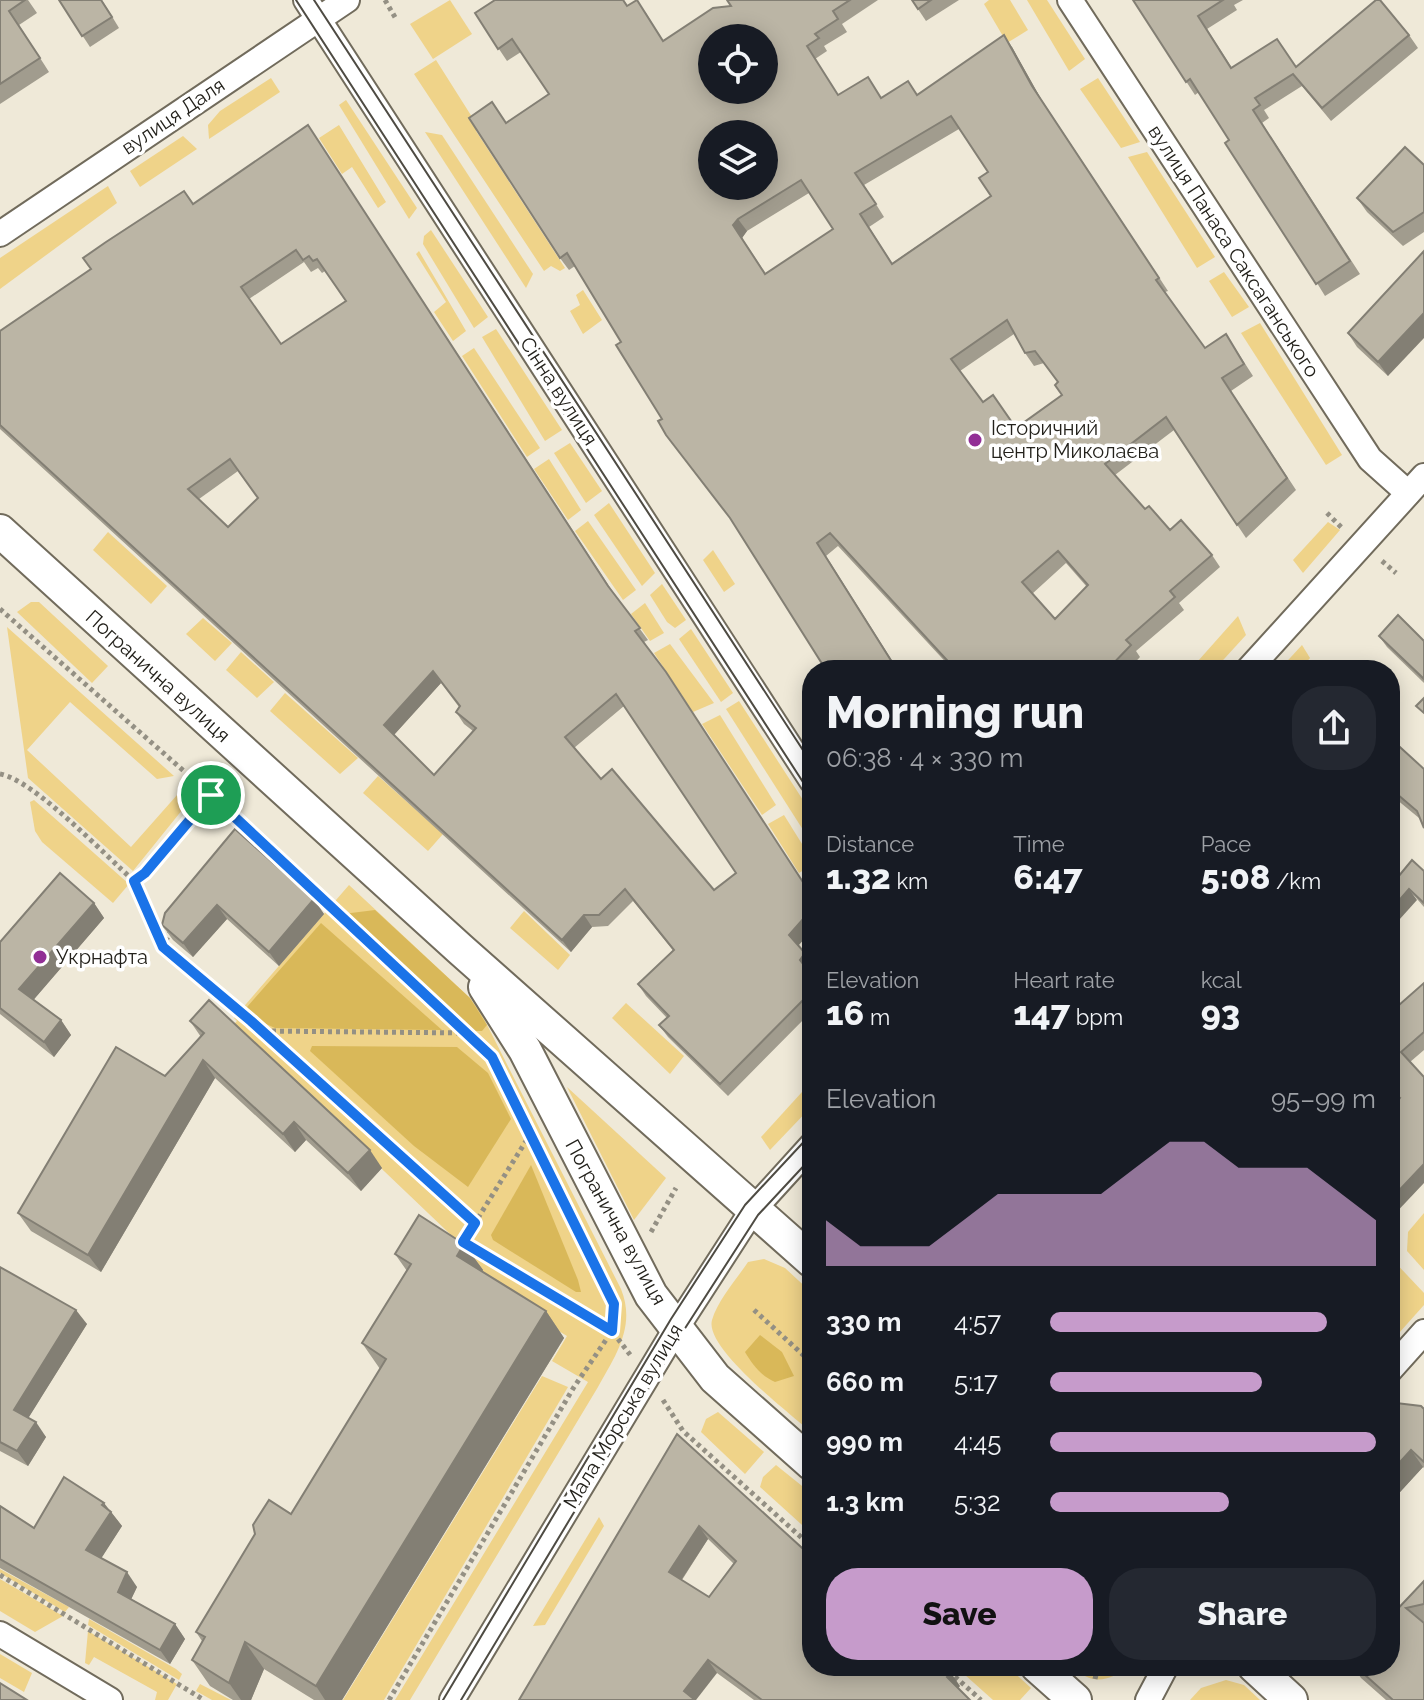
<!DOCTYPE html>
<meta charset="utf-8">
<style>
body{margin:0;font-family:Raleway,sans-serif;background:#242831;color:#f1f3f6;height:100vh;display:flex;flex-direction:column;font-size:30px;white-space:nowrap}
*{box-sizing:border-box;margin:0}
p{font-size:26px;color:#9ea1a6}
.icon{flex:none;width:44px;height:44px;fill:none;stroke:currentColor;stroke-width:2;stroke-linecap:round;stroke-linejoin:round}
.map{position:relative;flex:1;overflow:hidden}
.sheet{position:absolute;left:802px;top:660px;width:598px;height:1016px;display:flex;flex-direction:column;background:#171b24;border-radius:32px;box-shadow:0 4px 20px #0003}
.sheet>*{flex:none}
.fabs{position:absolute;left:698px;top:24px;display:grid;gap:16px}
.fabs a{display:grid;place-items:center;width:80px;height:80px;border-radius:50%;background:#171b24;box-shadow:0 4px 20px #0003;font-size:40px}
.pin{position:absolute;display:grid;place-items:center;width:68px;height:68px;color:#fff;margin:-34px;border:4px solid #fff;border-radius:50%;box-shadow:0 2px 8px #0007}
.round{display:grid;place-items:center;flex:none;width:84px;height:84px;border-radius:32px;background:#242831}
.headline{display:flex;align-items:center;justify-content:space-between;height:136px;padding:0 24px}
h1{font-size:44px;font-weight:800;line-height:60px}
.figures{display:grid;grid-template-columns:repeat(3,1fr);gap:12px;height:136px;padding:8px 24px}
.figures div{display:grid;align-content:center}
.figures b{font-size:34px;font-weight:800}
.figures small{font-size:22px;font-weight:400}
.figures p{font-size:22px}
.chart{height:224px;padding:16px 24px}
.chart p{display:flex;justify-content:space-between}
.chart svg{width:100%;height:144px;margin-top:8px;fill:#c69bcb;opacity:.7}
.button{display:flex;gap:16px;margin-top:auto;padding:16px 24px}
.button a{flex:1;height:92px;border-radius:32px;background:#c69bcb;color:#111;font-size:32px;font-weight:800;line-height:92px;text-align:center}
.button a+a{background:#242831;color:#f1f3f6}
ul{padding:0 24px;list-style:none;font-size:26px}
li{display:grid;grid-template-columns:128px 96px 1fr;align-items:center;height:60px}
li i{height:20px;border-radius:10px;background:#c69bcb}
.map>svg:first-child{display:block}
.green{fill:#efd389}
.forest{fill:#d9b859}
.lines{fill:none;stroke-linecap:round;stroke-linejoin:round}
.street-casing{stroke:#716b5c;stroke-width:28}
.secondary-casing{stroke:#716b5c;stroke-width:36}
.path{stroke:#949084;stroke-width:5;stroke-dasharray:4 4;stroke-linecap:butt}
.street{stroke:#fff;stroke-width:24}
.secondary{stroke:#fff;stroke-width:32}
.tram{stroke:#4e4b43;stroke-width:2}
.wall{fill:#a19c8e;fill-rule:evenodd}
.shaded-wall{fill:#837f74}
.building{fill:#bbb5a5;stroke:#837f74;stroke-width:2;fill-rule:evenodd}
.route-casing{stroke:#fff;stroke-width:16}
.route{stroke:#1a73e8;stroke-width:10}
.poi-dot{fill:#922f96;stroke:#fff;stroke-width:3}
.labels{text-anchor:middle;stroke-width:7;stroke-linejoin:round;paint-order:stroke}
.street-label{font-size:20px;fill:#23211b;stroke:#fff}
.poi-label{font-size:20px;fill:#23211b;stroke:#fff;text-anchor:start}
</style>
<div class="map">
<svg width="1424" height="1700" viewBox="0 0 1424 1700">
<rect width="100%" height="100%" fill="#efe9d8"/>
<g class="green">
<path d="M450,0L472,34L433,59L410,24Z"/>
<path d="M989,0H1010L1028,30L1007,43L984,4Z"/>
<path d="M1027,0H1047L1085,59L1069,71Z"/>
<path d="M436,60L479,128L476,131L565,268L560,271L551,266L544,271L414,74Z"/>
<path d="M271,78L280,92L209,139L208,125L220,111Z"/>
<path d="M1098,78L1140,142L1121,148L1080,89Z"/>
<path d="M346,100L417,208L409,219L339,105Z"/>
<path d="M339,125L386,202L378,208L352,167L342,174L319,138Z"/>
<path d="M425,132L442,135L533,274L526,288Z"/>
<path d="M183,136L197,149L140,187L130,171Z"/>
<path d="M1147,152L1215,257L1197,268L1128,157Z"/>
<path d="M108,186L117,203L0,289V258Z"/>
<path d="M431,230L488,317L474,328L423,244L424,236Z"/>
<path d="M419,251L466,331L453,341L434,312L446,302L416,254Z"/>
<path d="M1224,272L1249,307L1232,317L1209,281Z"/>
<path d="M583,290L602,320L583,334L570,311L580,305L576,295Z"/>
<path d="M1260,323L1342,455L1326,465L1241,333Z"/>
<path d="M496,329L562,430L545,441L482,337Z"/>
<path d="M474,348L540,448L527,457L462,356Z"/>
<path d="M570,443L602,491L586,503L554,453Z"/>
<path d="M549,459L581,510L568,520L534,469Z"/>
<path d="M609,503L655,573L642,586L594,515Z"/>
<path d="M588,521L636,590L623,600L575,531Z"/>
<path d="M1328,522L1340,530L1303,573L1293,560Z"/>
<path d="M108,532L167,586L151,604L93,550Z"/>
<path d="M713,550L735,584L724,592L703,560Z"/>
<path d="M662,584L686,620L675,628L667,622L650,595Z"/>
<path d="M31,602H39L108,666L92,683L17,612Z"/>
<path d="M645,603L664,633L650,641L631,614Z"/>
<path d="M1238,616L1246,635L1214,670H1190Z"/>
<path d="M203,618L232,643L215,661L186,634Z"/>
<path d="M7,627L174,776L157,779L70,702L27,750L131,847L185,786L195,794L133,871L28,778Z"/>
<path d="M691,629L733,693L721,702L679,639Z"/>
<path d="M670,644L714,703L693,712L654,653Z"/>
<path d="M1302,645L1310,658L1300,670H1279Z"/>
<path d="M241,652L274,682L257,698L226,670Z"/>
<path d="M285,693L358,758L340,774L270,711Z"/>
<path d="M739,701L812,814V844L726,709Z"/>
<path d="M720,715L776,805L762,815L702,724Z"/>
<path d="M378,776L443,834L428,851L363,793Z"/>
<path d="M34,800L129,884L113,903L42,842L35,831L30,802Z"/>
<path d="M784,815L812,860V865L799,873L768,824Z"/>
<path d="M349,885L470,998L481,1013L621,1289C636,1326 616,1355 598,1387L410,1700H395L588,1382L552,1361L567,1336L476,1280L443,1245L450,1234L232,1026L237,1021L234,1018Z"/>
<path d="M524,911L570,955L558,970L510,928Z"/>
<path d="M626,1003L684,1056L670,1074L612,1018Z"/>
<path d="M812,1081V1106L770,1150L761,1137Z"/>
<path d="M567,1087L666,1178L634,1220Z"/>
<path d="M1424,1213V1270L1407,1251L1408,1232Z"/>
<path d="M1390,1257L1424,1293V1305L1399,1333L1390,1325Z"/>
<path d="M764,1259L785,1268L812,1293V1433C791,1414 704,1348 712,1320C718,1300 736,1280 748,1262Z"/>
<path d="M542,1376L568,1387L384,1700H343Z"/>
<path d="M718,1412L764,1452L745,1474L701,1432L706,1419Z"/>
<path d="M776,1465L812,1494V1534L760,1487L763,1477Z"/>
<path d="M599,1517L604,1526L545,1625L533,1626Z"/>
<path d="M0,1569L69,1607L65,1612L0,1573Z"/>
<path d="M0,1579L63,1616L35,1632L0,1611Z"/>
<path d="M89,1619L176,1669L182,1674L179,1680L88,1625Z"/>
<path d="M88,1631L177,1684L168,1700H155L157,1692L94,1657L89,1665L85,1663Z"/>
<path d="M0,1654L32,1673L24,1692L0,1678Z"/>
<path d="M955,1666H1007L1031,1688L1020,1700H993Z"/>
<path d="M1071,1666H1130C1107,1682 1093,1686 1071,1666Z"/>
<path d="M1226,1680L1244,1685L1260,1700H1190L1201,1688Z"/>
<path d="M200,1684L231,1700H212L196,1691Z"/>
</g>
<g class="forest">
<path d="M375,910L470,998L487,1025L482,1031H470L343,914Z"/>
<path d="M321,923L442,1030L275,1028L255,1019L247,1007Z"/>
<path d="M312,1046L457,1047L488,1073L511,1119L468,1187L414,1146L310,1051Z"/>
<path d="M531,1165L578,1280L581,1292H576L493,1240L491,1235Z"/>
<path d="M760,1335L782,1352L794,1376L775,1382C761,1376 752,1364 745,1352Z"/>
</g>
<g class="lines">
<g class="street-casing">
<g id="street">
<path d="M306,0L812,781"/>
<path d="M1070,0L1370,459L1408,493"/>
<path d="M0,234L347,0"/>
<path d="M1248,670L1424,476"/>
<path d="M1390,1370L1424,1332"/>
<path d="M0,1634L110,1700"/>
<path d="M452,1700L677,1327L752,1211L812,1145"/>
<path d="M1148,1700L1166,1666"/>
</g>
</g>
<g class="secondary-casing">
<g id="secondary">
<path d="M0,531L460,949L812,1261"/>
<path d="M485,987L525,1050L651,1295L715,1378L812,1464"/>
<path d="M1037,1666L1075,1700"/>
<path d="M1254,1666L1291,1700"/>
</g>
</g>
<g class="path">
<path d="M385,0L396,19"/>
<path d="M1327,513L1343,529"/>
<path d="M1382,561L1396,573"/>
<path d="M0,609L211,795L487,1053"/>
<path d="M0,774C34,780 105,855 134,881L211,795"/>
<path d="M134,881L163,947"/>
<path d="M171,930L163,947L475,1223"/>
<path d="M264,1031L466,1033"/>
<path d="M531,1133L463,1242L612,1331L631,1356"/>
<path d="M555,1182L614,1304"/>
<path d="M651,1232L676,1188"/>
<path d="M754,1310L812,1363"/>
<path d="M663,1400L683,1431L812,1547"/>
<path d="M0,1575L204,1700"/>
<path d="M943,1666L981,1700"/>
<path d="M1095,1679L1098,1666"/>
<path d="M389,1700L574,1387L612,1331L614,1304"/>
</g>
<use href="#street" class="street"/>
<use href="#secondary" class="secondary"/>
<g class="tram">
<path d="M296,0L812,796"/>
<path d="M314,0L812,764"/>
<path d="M443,1700L671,1319L745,1205L812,1133"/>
<path d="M461,1700L682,1333L758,1215L812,1157"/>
</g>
</g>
<g class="wall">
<path d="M0,0H28L37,13L19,25L49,72L0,104Z"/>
<path d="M59,0H102L119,28L90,47Z"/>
<path d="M495,0H624L628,6L646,13L663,41L731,6L727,0H878L842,24L847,32L824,46L827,51L815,59L838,95L882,98L917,95L1012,47L1041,99L1168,291L1165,292L1205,348L1226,334L1253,376L1231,391L1296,490L1246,538L1174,430L1115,475L1145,509L1170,530L1212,555L1220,567L1179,603L1184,610L1136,651L1140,657L1128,670H953L838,546L826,556L734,524L662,419L621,342L575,266L569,270L560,258L506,123L549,94L521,52L507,61L475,13ZM959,129L988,172L991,196L892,263L869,227L884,217L864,185ZM809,193L833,229L766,274L742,238L747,231ZM1014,334L1025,353L1034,366L1044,363L1058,383L1062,395L1016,428L983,402L960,371ZM1066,563L1087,587L1055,619L1032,594Z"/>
<path d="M912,0H959L926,21Z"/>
<path d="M1133,0H1243L1234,5L1237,10L1207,29L1232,68L1296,67L1409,35L1418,48L1331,121L1302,86L1264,110L1269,118L1262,123L1360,274L1325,296L1229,140L1199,92L1195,95Z"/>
<path d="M308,125L613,592L648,640L644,642L812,895V930L798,946L812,967L808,972L812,976V1011L728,1096L668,1037L659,1025L667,1018L646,996L638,984L673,950L633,901L608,926L592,927L571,952L0,429V331L91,269L193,204ZM304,262L311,272L318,268L322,273L325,271L346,301L281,344L249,299ZM238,471L258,498L228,527L199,499ZM441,683L459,707L456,712L464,724L473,731L434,775L394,735ZM624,706L736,873L714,890L601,779L574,748Z"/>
<path d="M1424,165V232L1403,246L1367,212L1357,198Z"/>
<path d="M1424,251L1388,376L1357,347L1348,333Z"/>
<path d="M1379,636L1424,641V683L1387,647Z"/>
<path d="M1390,738L1419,818L1390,794Z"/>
<path d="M235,829L324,914L279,966L227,919L193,957L173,940L162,925Z"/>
<path d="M1424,871V907L1398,877Z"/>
<path d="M94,903L104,918L33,1000L61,1020L71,1035L54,1057L0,1014V942Z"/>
<path d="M1424,983V1050L1410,1062L1424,1077L1398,1101L1390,1094V1013Z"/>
<path d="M190,1021L382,1168L361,1191L306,1140L295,1152L215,1078L101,1272L31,1231L18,1213L165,1076L201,1037Z"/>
<path d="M464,1244L483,1270L482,1272L546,1311L564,1338L342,1700H314L264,1669L251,1700H233L210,1686L192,1660L202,1641L196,1632L291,1514L380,1369L362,1343L407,1271L395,1254Z"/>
<path d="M0,1267L87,1324L28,1418L46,1437L28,1466L0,1451Z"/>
<path d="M1424,1409V1468L1423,1467L1390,1503Z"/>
<path d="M677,1434L812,1666L960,1686L958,1688L970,1700H754L717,1673L519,1700ZM708,1539L734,1564L709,1597L682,1580Z"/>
<path d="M0,1506L34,1528L110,1510L111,1512L122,1526L101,1558L137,1587L131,1599L175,1624L185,1639L170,1664L0,1568Z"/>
<path d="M1424,1581V1700H1386L1361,1678L1353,1666H1390V1617Z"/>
</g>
<g class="shaded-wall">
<path d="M1004,35L1012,47L1041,99L1168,291L1032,86Z"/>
<path d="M738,219L747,231L742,238L733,225Z"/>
<path d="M1424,313V338L1388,376L1378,362Z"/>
<path d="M817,543L826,556L898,670H897Z"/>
<path d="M433,671L441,683L392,737L384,725Z"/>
<path d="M1409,889L1417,900L1390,930V911Z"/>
<path d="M314,899L324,914L279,966L269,952Z"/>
<path d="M94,903L104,918L30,1004L19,989Z"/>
<path d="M217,905L227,919L193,957L183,943Z"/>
<path d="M812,909V930L797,947L789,935Z"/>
<path d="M584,915L592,927L571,952L562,940Z"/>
<path d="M1390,946L1394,952L1390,957Z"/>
<path d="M805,953L812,964V967L808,972L800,960Z"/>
<path d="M61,1020L71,1035L54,1057L44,1042Z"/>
<path d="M203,1060L215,1078L101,1272L88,1255Z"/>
<path d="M294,1122L306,1140L295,1152L283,1134Z"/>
<path d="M370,1150L382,1168L361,1191L348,1173Z"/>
<path d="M1424,1164V1183L1390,1219V1200Z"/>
<path d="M464,1244L483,1270L475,1283L457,1256Z"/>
<path d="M76,1310L87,1324L24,1425L14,1410Z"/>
<path d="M546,1311L564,1338L342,1700H325L316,1686Z"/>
<path d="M36,1422L46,1437L28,1466L17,1451Z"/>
<path d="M1411,1450L1423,1467L1390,1503V1473Z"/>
<path d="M104,1503L122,1526L97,1565L86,1550Z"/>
<path d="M699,1526L708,1539L678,1585L669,1572Z"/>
<path d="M127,1572L137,1587L128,1606L118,1592Z"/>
<path d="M175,1624L185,1639L170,1664L160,1650Z"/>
<path d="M245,1642L264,1669L251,1700H241L229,1683Z"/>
<path d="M708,1660L717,1673L696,1700H690L684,1691Z"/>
<path d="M951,1673L960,1686L956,1690L947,1677Z"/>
</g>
<g class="building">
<path d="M0,0H25L9,11L40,58L0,84Z"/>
<path d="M59,0H101L112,17L82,36Z"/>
<path d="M495,0H623L627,6L637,0L663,41L713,8L731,6L727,0H850L833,11L838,19L815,34L819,38L807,46L838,95L868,77L881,98L908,81L917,95L1004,35L1032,86L1159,278L1156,280L1205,348L1226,334L1244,364L1222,378L1287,478L1237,525L1166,417L1105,464L1145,509L1149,506L1170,530L1181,520L1212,555L1170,591L1175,597L1126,640L1131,645L1107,670H956L830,533L817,543L897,670H826L730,518L666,435L658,421L662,419L616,345L621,342L567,253L560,258L469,118L492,102L506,123L549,94L512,39L498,49L475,13ZM712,38H764V90H712ZM951,116L988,172L979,178L991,196L892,264L860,214L876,204L855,173ZM712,134H764V186H712ZM801,180L833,229L765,274L733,225L738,219ZM1007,320L1025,353L1035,351L1058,382L1055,385L1062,395L1016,428L993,395L983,402L951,359ZM1058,551L1088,585L1055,619L1022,582Z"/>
<path d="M912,0H931L918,9Z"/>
<path d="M1133,0H1223L1198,16L1231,68L1277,39L1296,67L1376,0H1380L1409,35L1322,108L1293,74L1255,98L1260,105L1253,110L1350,261L1316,284L1225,143L1229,140L1190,79L1186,82Z"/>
<path d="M308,125L608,586L640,628L635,631L666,672L812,896V909L789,935L805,953L800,960L812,976V991L720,1084L659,1025L669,1016L638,984L674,950L625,889L599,915H584L562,940L0,425V331L91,269L83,258L106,242L184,191L193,204ZM296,250L303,260L309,256L313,261L317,259L346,301L281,344L241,287ZM230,459L258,498L228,527L188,489ZM433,671L460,706L456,712L476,728L434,775L384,725ZM616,694L736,873L714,890L612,769L601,779L565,737Z"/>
<path d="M1405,147L1424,165V212L1393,232L1357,198Z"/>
<path d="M1424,251V313L1378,362L1348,333Z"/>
<path d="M1398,615L1424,641V679L1379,636Z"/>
<path d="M1424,698V713L1416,706Z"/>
<path d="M1390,738L1424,769V828L1417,811L1390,788Z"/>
<path d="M235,829L314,899L269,952L217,905L183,943L162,925L165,913Z"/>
<path d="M1412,860L1424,871V903L1409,889L1390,911V870L1398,877Z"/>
<path d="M60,873L94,903L19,989L61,1020L44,1042L0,1008V942Z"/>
<path d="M1424,983V1032L1401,1052L1424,1077V1164L1390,1200V1110L1400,1098L1390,1090V1013Z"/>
<path d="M209,1000L370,1150L348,1173L294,1122L283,1134L203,1060L88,1255L18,1213L116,1047L165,1076L204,1033L190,1021Z"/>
<path d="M419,1215L464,1244L457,1256L546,1311L316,1686L245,1642L229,1683L192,1660L205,1637L196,1632L255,1534L253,1525L269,1500L291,1514L386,1359L362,1343L411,1264L395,1254Z"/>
<path d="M0,1267L76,1310L14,1410L36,1422L17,1451L0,1442Z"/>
<path d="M1396,1403L1421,1406L1424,1409V1462L1411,1450L1390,1473V1410Z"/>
<path d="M677,1434L812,1557V1666H943L951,1673L947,1677L970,1700H762L708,1660L684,1691L695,1700H519ZM699,1526L736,1561L709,1597L669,1572Z"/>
<path d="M64,1477L104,1503L102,1505L111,1512L86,1550L127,1572L118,1592L175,1624L160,1650L0,1559V1506L34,1528Z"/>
<path d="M1424,1581V1604L1406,1608L1424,1623V1700H1393L1355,1666H1390V1617Z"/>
<path d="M0,1683L27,1700H0Z"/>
</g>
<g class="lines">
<g class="route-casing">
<path id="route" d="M211,795L492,1057L614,1304L612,1331L463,1242L475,1223L251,1021L163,947L134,881L145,873Z"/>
</g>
<use href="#route" class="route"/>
</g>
<g class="poi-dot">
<circle cx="975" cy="440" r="8"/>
<circle cx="40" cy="957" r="8"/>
</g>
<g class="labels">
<g class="street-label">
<text transform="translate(173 116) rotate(-34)" y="7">вулиця Даля</text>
<text transform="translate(1234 251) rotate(57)" y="7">вулиця Панаса Саксаганського</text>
<text transform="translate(559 391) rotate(57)" y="7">Сінна вулиця</text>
<text transform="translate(158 676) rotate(42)" y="7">Погранична вулиця</text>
<text transform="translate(616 1222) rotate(61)" y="7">Погранична вулиця</text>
<text transform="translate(623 1416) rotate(-59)" y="7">Мала Морська вулиця</text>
</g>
<g class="poi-label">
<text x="991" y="435">Історичний<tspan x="991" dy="23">центр Миколаєва</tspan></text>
<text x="56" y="964">Укрнафта</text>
</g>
</g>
</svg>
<div class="fabs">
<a><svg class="icon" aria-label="locate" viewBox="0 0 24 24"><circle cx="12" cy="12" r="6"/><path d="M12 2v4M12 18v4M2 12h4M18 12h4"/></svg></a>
<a><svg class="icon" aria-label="layers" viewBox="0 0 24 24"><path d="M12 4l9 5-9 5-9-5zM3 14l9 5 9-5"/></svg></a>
</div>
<div class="pin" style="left:211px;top:795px;background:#1e9e55"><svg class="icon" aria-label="arrive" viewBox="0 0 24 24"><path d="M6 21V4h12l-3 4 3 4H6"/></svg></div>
<section class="sheet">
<div class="headline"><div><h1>Morning run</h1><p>06:38 · 4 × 330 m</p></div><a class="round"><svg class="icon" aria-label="share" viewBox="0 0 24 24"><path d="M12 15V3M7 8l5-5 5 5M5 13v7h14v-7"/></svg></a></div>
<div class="figures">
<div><p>Distance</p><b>1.32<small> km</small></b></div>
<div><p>Time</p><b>6:47</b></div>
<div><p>Pace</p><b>5:08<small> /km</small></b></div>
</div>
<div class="figures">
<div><p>Elevation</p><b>16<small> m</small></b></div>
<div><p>Heart rate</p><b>147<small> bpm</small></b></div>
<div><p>kcal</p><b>93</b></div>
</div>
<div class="chart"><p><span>Elevation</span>95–99 m</p>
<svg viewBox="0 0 160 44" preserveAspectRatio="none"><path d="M0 44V30L10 38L20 38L30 38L40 30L50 22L60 22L70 22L80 22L90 14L100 6L110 6L120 14L130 14L140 14L150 22L160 30V44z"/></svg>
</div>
<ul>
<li><b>330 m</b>4:57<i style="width:85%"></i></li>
<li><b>660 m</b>5:17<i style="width:65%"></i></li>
<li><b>990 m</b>4:45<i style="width:100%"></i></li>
<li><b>1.3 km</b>5:32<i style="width:55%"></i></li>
</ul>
<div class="button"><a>Save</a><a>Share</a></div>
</section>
</div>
